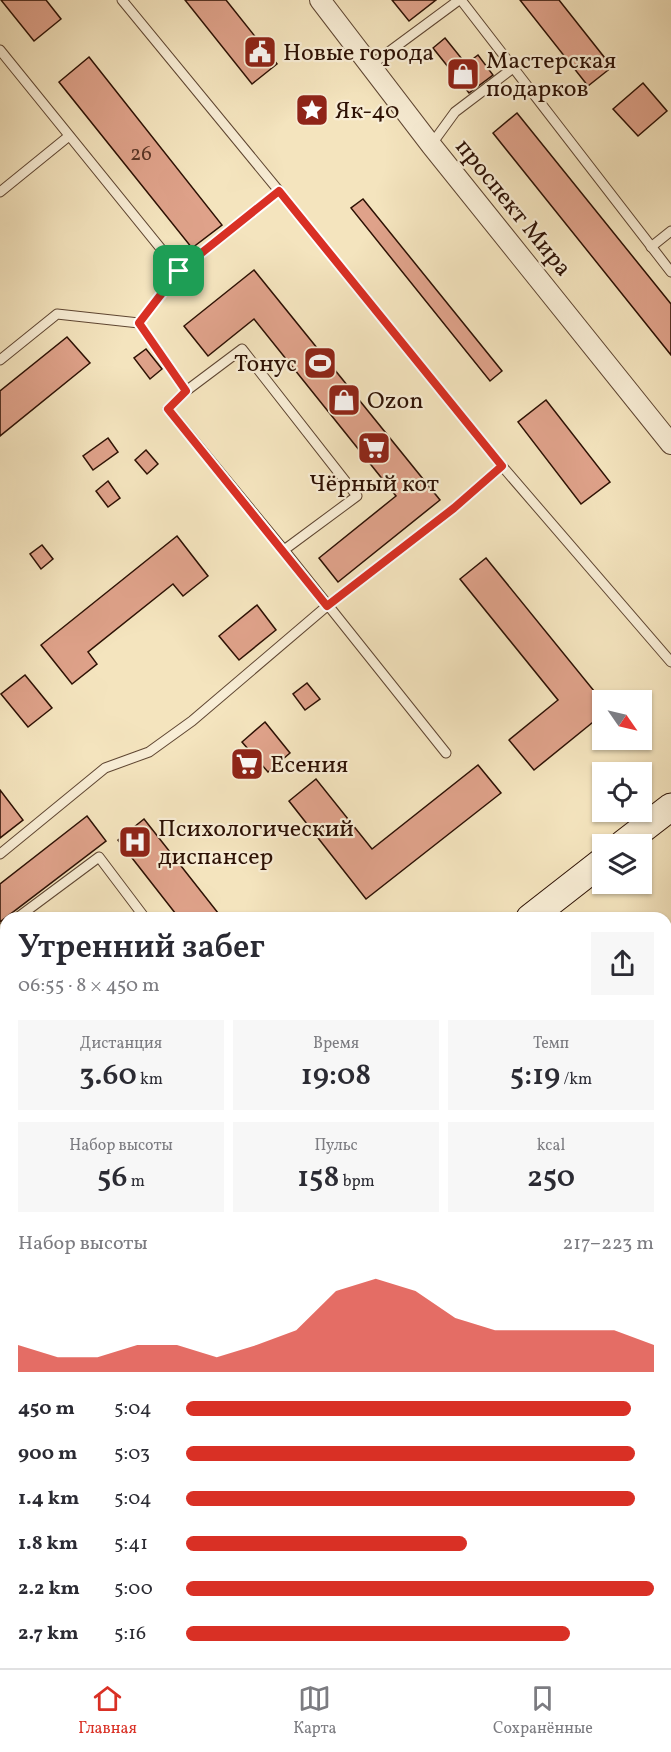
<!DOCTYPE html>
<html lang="ru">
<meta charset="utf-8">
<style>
body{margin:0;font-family:Vollkorn,serif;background:#f7f7f7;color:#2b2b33;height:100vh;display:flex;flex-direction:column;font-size:22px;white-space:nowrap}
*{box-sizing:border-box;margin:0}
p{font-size:20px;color:#7c7c81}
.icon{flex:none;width:33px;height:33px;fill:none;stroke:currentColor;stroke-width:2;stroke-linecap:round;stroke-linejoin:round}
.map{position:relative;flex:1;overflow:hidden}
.drawer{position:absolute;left:0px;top:912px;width:672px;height:756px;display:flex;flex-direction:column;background:#fff;border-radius:18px 18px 0 0;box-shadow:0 2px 4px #0004}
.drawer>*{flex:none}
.needle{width:39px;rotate:124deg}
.fabs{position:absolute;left:592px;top:690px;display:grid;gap:12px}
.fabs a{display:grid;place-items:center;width:60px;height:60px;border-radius:0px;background:#fff;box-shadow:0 2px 4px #0004;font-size:30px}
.pin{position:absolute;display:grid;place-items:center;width:51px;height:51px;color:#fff;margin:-26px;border-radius:12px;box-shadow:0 3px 9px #0006}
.round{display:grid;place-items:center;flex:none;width:63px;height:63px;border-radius:0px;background:#f7f7f7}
.headline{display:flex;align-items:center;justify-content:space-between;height:102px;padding:0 18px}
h1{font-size:33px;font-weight:600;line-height:45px}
.stats{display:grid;grid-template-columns:repeat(3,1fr);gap:9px;height:102px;padding:6px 18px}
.stats div{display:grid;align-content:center;border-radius:0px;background:#f7f7f7;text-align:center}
.stats b{font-size:30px;font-weight:600}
.stats small{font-size:16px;font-weight:400}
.stats p{font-size:16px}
.chart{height:168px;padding:12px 18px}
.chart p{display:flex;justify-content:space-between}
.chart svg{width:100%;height:108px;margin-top:6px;fill:#d93025;opacity:.7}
ul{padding:0 18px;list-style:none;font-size:20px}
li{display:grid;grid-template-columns:96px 72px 1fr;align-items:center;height:45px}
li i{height:15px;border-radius:8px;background:#d93025}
.dock{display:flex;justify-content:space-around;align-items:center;height:84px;border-top:2px solid #e1e1e2;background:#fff;font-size:16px;color:#7c7c81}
.dock a{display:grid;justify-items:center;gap:3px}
.dock .selected{color:#d93025}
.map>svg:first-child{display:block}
.building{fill:#dfa28a;stroke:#2d1104;stroke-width:1.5}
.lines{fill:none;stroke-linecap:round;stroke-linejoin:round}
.lane-casing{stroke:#5f4632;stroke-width:11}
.street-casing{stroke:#5f4632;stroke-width:22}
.secondary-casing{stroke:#2d1104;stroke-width:29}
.lane{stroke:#f8edd5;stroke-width:9}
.street{stroke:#f8edd5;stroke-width:20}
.secondary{stroke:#f8edd5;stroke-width:27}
.route-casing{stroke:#fff;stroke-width:12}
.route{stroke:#d93025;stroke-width:8}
.labels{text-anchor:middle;stroke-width:4.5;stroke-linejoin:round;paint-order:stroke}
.number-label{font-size:21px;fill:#5a3526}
.poi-label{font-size:24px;fill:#2d1104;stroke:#f8edd5;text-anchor:start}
.street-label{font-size:24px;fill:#2d1104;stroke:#f8edd5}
</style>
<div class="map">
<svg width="671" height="1668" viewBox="0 0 671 1668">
<rect width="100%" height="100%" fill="#f4e4be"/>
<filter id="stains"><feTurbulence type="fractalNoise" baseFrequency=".00333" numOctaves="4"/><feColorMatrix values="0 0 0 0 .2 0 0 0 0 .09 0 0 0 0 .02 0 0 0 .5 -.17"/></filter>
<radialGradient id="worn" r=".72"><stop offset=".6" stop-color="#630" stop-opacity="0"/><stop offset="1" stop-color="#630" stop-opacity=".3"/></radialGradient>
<g class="building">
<path d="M1,0H46L61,19L34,41Z"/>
<path d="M185,0H226L277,64L252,84Z"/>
<path d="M392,0H436L409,21Z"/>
<path d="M520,0H559L612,67L588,86Z"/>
<path d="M445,38L466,64L478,55L493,75L469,93L433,48Z"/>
<path d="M89,57L222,225L192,248L59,82Z"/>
<path d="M643,83L667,111L638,136L613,109Z"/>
<path d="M517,113L671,304V355L493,133Z"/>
<path d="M363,199L502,371L490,381L351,208Z"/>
<path d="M254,270L440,500L338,582L319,558L396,496L254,319L208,356L184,326Z"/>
<path d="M67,337L90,363L0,436V391Z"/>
<path d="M146,349L162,369L150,379L134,358Z"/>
<path d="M546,400L610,482L581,504L518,422Z"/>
<path d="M108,438L118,452L93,470L83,456Z"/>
<path d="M146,450L158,464L147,474L135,460Z"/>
<path d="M108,481L120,498L108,507L96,491Z"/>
<path d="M177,536L208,576L183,596L173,584L88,652L97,664L72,684L41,645Z"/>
<path d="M42,545L53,559L41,569L30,554Z"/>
<path d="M486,558L603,702V714L534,770L509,740L558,700L460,579Z"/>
<path d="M257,605L276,630L239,660L219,636Z"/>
<path d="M25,675L52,708L28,727L1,694Z"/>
<path d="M307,683L320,699L305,710L293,694Z"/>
<path d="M265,722L290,753L268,772L242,742Z"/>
<path d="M478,765L501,793L366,899L289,801L316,779L372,849Z"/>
<path d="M0,790L23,820L0,838Z"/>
<path d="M87,816L106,841L0,922V884Z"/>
<path d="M144,819L222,918H179L118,840Z"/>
</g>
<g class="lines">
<g class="lane-casing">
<g id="lane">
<path d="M122,0L279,191"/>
<path d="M461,0L671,272"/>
<path d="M0,50L179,271L279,191L502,466L671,662"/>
<path d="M371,65L459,0"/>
<path d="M431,145L455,112L513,68"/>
<path d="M0,192L69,136"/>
<path d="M651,247L671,231"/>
<path d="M179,271L139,323L186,391L242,349L357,496L284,550L446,753"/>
<path d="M0,360L57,314L139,323"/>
<path d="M186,391L168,409L284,550"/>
<path d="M0,854L105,768L149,752L192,721L327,606L454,508L502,466"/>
<path d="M17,918L99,857L145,918"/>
<path d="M0,930L6,926"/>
<path d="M666,1022L671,1018"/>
<path d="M0,1102L6,1098"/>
<path d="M666,1132L671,1139"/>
<path d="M0,1235L6,1243"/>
<path d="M666,1252L671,1258"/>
<path d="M0,1286L6,1294"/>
<path d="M0,1370L6,1365"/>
<path d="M0,1574L6,1569"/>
<path d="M0,1594L6,1602"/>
<path d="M51,1662L55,1668"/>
</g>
</g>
<g class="street-casing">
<g id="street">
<path d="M320,0L431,145L671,444"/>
<path d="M442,1662L446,1668"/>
</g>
</g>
<g class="secondary-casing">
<g id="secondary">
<path d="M623,844L671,807"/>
<path d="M530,918L603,861"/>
<path d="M0,1321L6,1317"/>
</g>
</g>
<use href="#lane" class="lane"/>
<use href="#street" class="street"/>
<use href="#secondary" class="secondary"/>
</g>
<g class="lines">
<g class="route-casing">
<path id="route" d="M279,191L502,466L454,508L327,606L168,409L186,391L139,323L179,271Z"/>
</g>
<use href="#route" class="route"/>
</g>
<defs>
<g id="civic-square" transform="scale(1.725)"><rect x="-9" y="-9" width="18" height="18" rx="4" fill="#8f2418" stroke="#f8edd5"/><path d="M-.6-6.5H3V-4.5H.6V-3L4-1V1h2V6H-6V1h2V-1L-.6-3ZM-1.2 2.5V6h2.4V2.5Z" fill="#fff"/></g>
<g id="shop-square" transform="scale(1.725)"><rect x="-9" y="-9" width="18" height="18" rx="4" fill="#8f2418" stroke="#f8edd5"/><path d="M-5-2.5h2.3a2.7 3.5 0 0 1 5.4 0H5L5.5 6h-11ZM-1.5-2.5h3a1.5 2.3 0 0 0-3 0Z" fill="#fff"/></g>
<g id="sight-square" transform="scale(1.725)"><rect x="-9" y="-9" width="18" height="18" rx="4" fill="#8f2418" stroke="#f8edd5"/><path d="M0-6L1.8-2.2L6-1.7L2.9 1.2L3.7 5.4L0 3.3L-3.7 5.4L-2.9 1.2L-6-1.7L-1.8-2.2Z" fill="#fff"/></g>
<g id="stadium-square" transform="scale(1.725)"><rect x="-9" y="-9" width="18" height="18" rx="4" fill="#8f2418" stroke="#f8edd5"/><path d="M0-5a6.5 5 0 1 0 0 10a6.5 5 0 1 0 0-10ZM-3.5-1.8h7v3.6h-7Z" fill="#fff"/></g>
<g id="supermarket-square" transform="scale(1.725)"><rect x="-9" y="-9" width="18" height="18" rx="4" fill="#8f2418" stroke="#f8edd5"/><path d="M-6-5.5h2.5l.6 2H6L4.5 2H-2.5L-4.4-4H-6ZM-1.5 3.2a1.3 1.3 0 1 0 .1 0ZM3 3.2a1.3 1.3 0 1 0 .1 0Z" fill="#fff"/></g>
<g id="hospital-square" transform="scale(1.725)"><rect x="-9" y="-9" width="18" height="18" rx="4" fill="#8f2418" stroke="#f8edd5"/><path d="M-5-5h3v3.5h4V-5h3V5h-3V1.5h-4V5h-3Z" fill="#fff"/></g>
</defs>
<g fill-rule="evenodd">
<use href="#civic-square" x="260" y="52"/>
<use href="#shop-square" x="463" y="74"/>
<use href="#sight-square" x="312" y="110"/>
<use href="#stadium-square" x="320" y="363"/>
<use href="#shop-square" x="344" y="400"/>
<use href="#supermarket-square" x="374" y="448"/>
<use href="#supermarket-square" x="247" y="764"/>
<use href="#hospital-square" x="135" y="842"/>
</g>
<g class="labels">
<g class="number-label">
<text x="141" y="160">26</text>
</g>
<g class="poi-label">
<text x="283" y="60">Новые города</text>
<text x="486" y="68">Мастерская<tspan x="486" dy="28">подарков</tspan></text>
<text x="335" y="118">Як-40</text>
<text x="297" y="371" text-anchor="end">Тонус</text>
<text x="367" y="408">Ozon</text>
<text x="374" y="491" text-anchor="middle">Чёрный кот</text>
<text x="270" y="772">Есения</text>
<text x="158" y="836">Психологический<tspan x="158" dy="28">диспансер</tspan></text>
</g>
<g class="street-label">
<text transform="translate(514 207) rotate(51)" y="8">проспект Мира</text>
</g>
</g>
<rect width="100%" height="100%" filter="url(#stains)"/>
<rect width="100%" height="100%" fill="url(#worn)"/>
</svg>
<div class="fabs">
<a><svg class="needle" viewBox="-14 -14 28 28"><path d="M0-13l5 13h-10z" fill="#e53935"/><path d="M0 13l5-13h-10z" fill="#7c7c81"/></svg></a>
<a><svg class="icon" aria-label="locate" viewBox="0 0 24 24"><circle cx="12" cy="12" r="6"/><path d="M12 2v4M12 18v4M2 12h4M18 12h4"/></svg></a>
<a><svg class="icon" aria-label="layers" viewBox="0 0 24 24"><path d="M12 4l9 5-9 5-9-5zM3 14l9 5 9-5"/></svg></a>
</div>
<div class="pin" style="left:179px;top:271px;background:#1e9e55"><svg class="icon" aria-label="arrive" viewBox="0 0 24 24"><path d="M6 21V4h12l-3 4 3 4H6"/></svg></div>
<section class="drawer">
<div class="headline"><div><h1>Утренний забег</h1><p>06:55 · 8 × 450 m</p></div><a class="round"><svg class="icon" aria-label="share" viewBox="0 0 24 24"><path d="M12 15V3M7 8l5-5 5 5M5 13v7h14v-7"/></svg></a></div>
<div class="stats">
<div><p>Дистанция</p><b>3.60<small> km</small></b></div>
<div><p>Время</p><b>19:08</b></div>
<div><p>Темп</p><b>5:19<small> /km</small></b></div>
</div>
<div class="stats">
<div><p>Набор высоты</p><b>56<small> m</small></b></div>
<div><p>Пульс</p><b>158<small> bpm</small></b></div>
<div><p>kcal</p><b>250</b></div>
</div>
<div class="chart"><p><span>Набор высоты</span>217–223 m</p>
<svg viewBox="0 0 160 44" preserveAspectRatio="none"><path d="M0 44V33L10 38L20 38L30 33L40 33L50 38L60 33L70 27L80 11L90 6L100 11L110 22L120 27L130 27L140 27L150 27L160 33V44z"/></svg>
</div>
<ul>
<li><b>450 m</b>5:04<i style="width:95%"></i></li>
<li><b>900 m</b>5:03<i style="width:96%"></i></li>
<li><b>1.4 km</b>5:04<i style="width:96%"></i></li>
<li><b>1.8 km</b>5:41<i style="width:60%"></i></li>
<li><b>2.2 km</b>5:00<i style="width:100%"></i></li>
<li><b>2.7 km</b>5:16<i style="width:82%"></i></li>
</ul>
</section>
</div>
<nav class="dock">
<a class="selected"><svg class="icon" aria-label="home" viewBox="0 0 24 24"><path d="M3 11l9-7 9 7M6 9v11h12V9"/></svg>Главная</a>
<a><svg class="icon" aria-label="map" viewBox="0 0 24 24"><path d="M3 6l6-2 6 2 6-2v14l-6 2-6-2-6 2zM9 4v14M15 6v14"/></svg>Карта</a>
<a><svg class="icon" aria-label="saved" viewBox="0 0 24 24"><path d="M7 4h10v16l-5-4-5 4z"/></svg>Сохранённые</a>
</nav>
